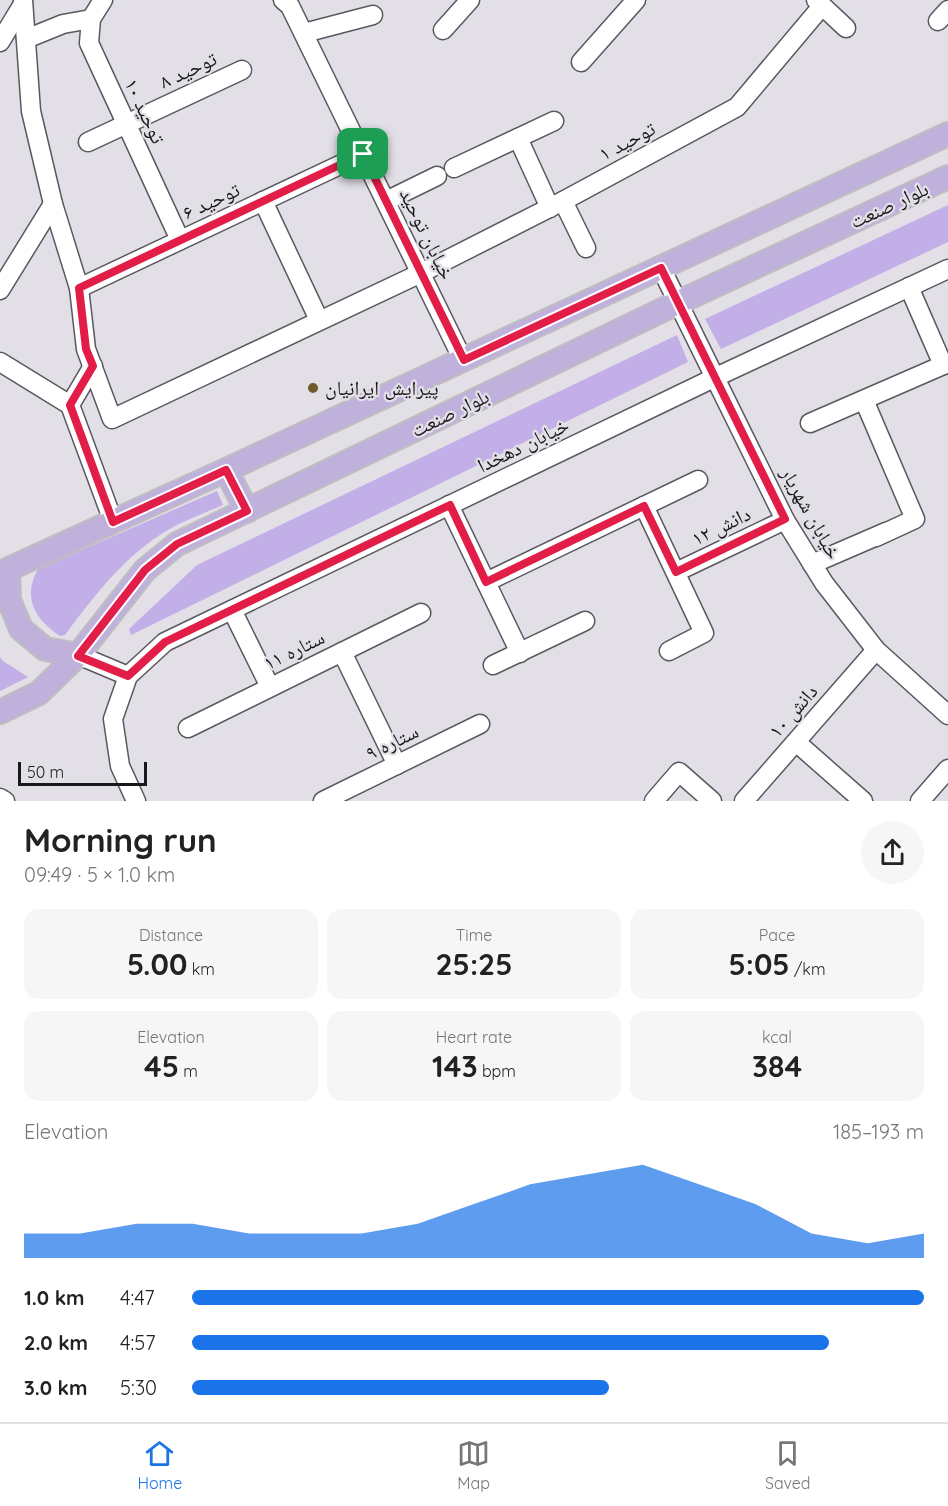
<!DOCTYPE html>
<meta charset="utf-8">
<style>
body{margin:0;font-family:Quicksand,"Noto Naskh Arabic",sans-serif;background:#f6f6f6;color:#222;height:100vh;display:flex;flex-direction:column;font-size:22px;white-space:nowrap}
*{box-sizing:border-box;margin:0}
p{font-size:20px;color:#767676}
.icon{flex:none;width:33px;height:33px;fill:none;stroke:currentColor;stroke-width:2;stroke-linecap:round;stroke-linejoin:round}
.map{position:relative;height:801px;overflow:hidden}
.details{display:flex;flex-direction:column;background:#fff;flex:1}
.details>*{flex:none}
.scale{position:absolute;left:18px;bottom:15px;width:129px;box-sizing:border-box;padding-left:6px;border:3px solid #19181b;border-top:0;font-size:16px;line-height:21px;white-space:nowrap;color:#19181b;-webkit-text-stroke:4px #e2dfe7;paint-order:stroke}
.pin{position:absolute;display:grid;place-items:center;width:51px;height:51px;color:#fff;margin:-26px;border-radius:12px;box-shadow:0 3px 9px #0006}
.round{display:grid;place-items:center;flex:none;width:63px;height:63px;border-radius:32px;background:#f6f6f6}
.summary{display:flex;align-items:center;justify-content:space-between;height:102px;padding:0 24px}
h1{font-size:33px;font-weight:800;line-height:45px}
.metrics{display:grid;grid-template-columns:repeat(3,1fr);gap:9px;height:102px;padding:6px 24px}
.metrics div{display:grid;align-content:center;border-radius:15px;background:#f6f6f6;text-align:center}
.metrics b{font-size:30px;font-weight:800}
.metrics small{font-size:16px;font-weight:400}
.metrics p{font-size:16px}
.chart{height:168px;padding:12px 24px}
.chart p{display:flex;justify-content:space-between}
.chart svg{width:100%;height:108px;margin-top:6px;fill:#1a73e8;opacity:.7}
ul{padding:0 24px;list-style:none;font-size:20px}
li{display:grid;grid-template-columns:96px 72px 1fr;align-items:center;height:45px}
li i{height:15px;border-radius:8px;background:#1a73e8}
.tabs{display:flex;justify-content:space-around;align-items:center;height:84px;border-top:2px solid #e0e0e0;background:#fff;font-size:16px;color:#767676}
.tabs a{display:grid;justify-items:center;gap:3px}
.tabs .on{color:#1a73e8}
.map>svg:first-child{display:block}
.green{fill:#c2afe8}
.lines{fill:none;stroke-linecap:round;stroke-linejoin:round}
.minor-casing{stroke:#5a585f;stroke-width:21}
.major-casing{stroke:#bfbebf;stroke-width:26}
.minor{stroke:#fff;stroke-width:18}
.major{stroke:#c0b0dc;stroke-width:22}
.route-casing{stroke:#fff;stroke-width:12}
.route{stroke:#e11d48;stroke-width:8}
.poi-dot{fill:#705b2a;stroke:#e2dfe7;stroke-width:2}
.labels{text-anchor:middle;stroke-width:4.5;stroke-linejoin:round;paint-order:stroke}
.street-label{font-size:20px;fill:#19181b;stroke:#e2dfe7}
.poi-label{font-size:20px;fill:#19181b;stroke:#e2dfe7;text-anchor:start}
</style>
<div class="map">
<svg width="948" height="801" viewBox="0 0 948 801">
<rect width="100%" height="100%" fill="#e2dfe7"/>
<g class="green">
<path d="M948,205V242L721,349L705,319Z"/>
<path d="M677,335L688,362L131,635L129,629L197,565Z"/>
<path d="M217,491L223,505C205,513 185,520 168,530C125,555 94,596 65,635L60,636C35,619 22,598 38,569Z"/>
<path d="M0,657L3,661L28,677L0,691Z"/>
</g>
<g class="lines">
<g class="minor-casing">
<g id="minor">
<path d="M23,0L31,111L53,204L79,288L86,349L112,419L421,273L563,201L737,107L822,6"/>
<path d="M103,0L91,19L89,43L180,240"/>
<path d="M283,0L290,6L463,360"/>
<path d="M816,0L846,28"/>
<path d="M938,21L948,10"/>
<path d="M443,30L470,0"/>
<path d="M304,33L373,15"/>
<path d="M26,39L63,24L91,19"/>
<path d="M0,42L23,4"/>
<path d="M581,62L636,0"/>
<path d="M518,138L550,208"/>
<path d="M88,142L242,70"/>
<path d="M454,168L554,121"/>
<path d="M263,201L319,320"/>
<path d="M386,201L437,176"/>
<path d="M563,201L586,248"/>
<path d="M661,268L785,520L824,583L876,650L948,715"/>
<path d="M909,287L943,365"/>
<path d="M79,288L363,154"/>
<path d="M0,290L53,204"/>
<path d="M0,362L70,405L113,521"/>
<path d="M864,400L915,519L876,537"/>
<path d="M70,405L93,366"/>
<path d="M810,423L948,363"/>
<path d="M449,505L520,653"/>
<path d="M644,506L704,633L669,651"/>
<path d="M812,564L886,532"/>
<path d="M676,572L785,520"/>
<path d="M486,582L698,480"/>
<path d="M232,610L270,687"/>
<path d="M342,652L397,765"/>
<path d="M78,655L128,676"/>
<path d="M493,665L585,621"/>
<path d="M188,728L421,613"/>
<path d="M796,742L863,801"/>
<path d="M0,798L5,801"/>
<path d="M136,801L120,766L113,719L128,676L165,642L716,377L948,269"/>
<path d="M323,801L480,724"/>
<path d="M654,801L679,772L712,801"/>
<path d="M744,801L876,650"/>
<path d="M920,801L948,769"/>
</g>
</g>
<g class="major-casing">
<g id="major">
<path d="M226,470L247,511"/>
<path d="M8,570L9,600L21,629L45,649L78,655"/>
<path d="M0,573L226,470L948,134"/>
<path d="M0,712L39,693L78,655L145,570L177,544L677,303L948,177"/>
</g>
</g>
<use href="#minor" class="minor"/>
<use href="#major" class="major"/>
</g>
<g class="lines">
<g class="route-casing">
<path id="route" d="M363,154L464,360L661,268L785,519L676,572L644,506L486,582L450,505L165,642L128,676L78,656L145,570L177,544L247,511L226,470L113,522L70,405L93,366L86,349L79,288Z"/>
</g>
<use href="#route" class="route"/>
</g>
<circle class="poi-dot" cx="313" cy="388" r="6"/>
<g class="labels">
<g class="street-label">
<text transform="translate(188 70) rotate(-25)" y="7">توحید ۸</text>
<text transform="translate(145 111) rotate(65)" y="7">توحید ۱۰</text>
<text transform="translate(627 141) rotate(-28)" y="7">توحید ۱</text>
<text transform="translate(211 201) rotate(-25)" y="7">توحید ۶</text>
<text transform="translate(889 205) rotate(-25)" y="7">بلوار صنعت</text>
<text transform="translate(427 234) rotate(64)" y="7">خیابان توحید</text>
<text transform="translate(450 413) rotate(-26)" y="7">بلوار صنعت</text>
<text transform="translate(523 445) rotate(-26)" y="7">خیابان دهخدا</text>
<text transform="translate(811 513) rotate(61)" y="7">خیابان شهریار</text>
<text transform="translate(721 526) rotate(-26)" y="7">دانش ۱۲</text>
<text transform="translate(294 650) rotate(-26)" y="7">ستاره ۱۱</text>
<text transform="translate(793 711) rotate(-49)" y="7">دانش ۱۰</text>
<text transform="translate(392 742) rotate(-26)" y="7">ستاره ۹</text>
</g>
<g class="poi-label">
<text x="325" y="395">پیرایش ایرانیان</text>
</g>
</g>
</svg>
<div class="scale">50 m</div>
<div class="pin" style="left:363px;top:154px;background:#1e9e55"><svg class="icon" aria-label="arrive" viewBox="0 0 24 24"><path d="M6 21V4h12l-3 4 3 4H6"/></svg></div>
</div>
<section class="details">
<div class="summary"><div><h1>Morning run</h1><p>09:49 · 5 × 1.0 km</p></div><a class="round"><svg class="icon" aria-label="share" viewBox="0 0 24 24"><path d="M12 15V3M7 8l5-5 5 5M5 13v7h14v-7"/></svg></a></div>
<div class="metrics">
<div><p>Distance</p><b>5.00<small> km</small></b></div>
<div><p>Time</p><b>25:25</b></div>
<div><p>Pace</p><b>5:05<small> /km</small></b></div>
</div>
<div class="metrics">
<div><p>Elevation</p><b>45<small> m</small></b></div>
<div><p>Heart rate</p><b>143<small> bpm</small></b></div>
<div><p>kcal</p><b>384</b></div>
</div>
<div class="chart"><p><span>Elevation</span>185–193 m</p>
<svg viewBox="0 0 160 44" preserveAspectRatio="none"><path d="M0 44V34L10 34L20 30L30 30L40 34L50 34L60 34L70 30L80 22L90 14L100 10L110 6L120 14L130 22L140 34L150 38L160 34V44z"/></svg>
</div>
<ul>
<li><b>1.0 km</b>4:47<i style="width:100%"></i></li>
<li><b>2.0 km</b>4:57<i style="width:87%"></i></li>
<li><b>3.0 km</b>5:30<i style="width:57%"></i></li>
</ul>
</section>
<nav class="tabs">
<a class="on"><svg class="icon" aria-label="home" viewBox="0 0 24 24"><path d="M3 11l9-7 9 7M6 9v11h12V9"/></svg>Home</a>
<a><svg class="icon" aria-label="map" viewBox="0 0 24 24"><path d="M3 6l6-2 6 2 6-2v14l-6 2-6-2-6 2zM9 4v14M15 6v14"/></svg>Map</a>
<a><svg class="icon" aria-label="saved" viewBox="0 0 24 24"><path d="M7 4h10v16l-5-4-5 4z"/></svg>Saved</a>
</nav>
